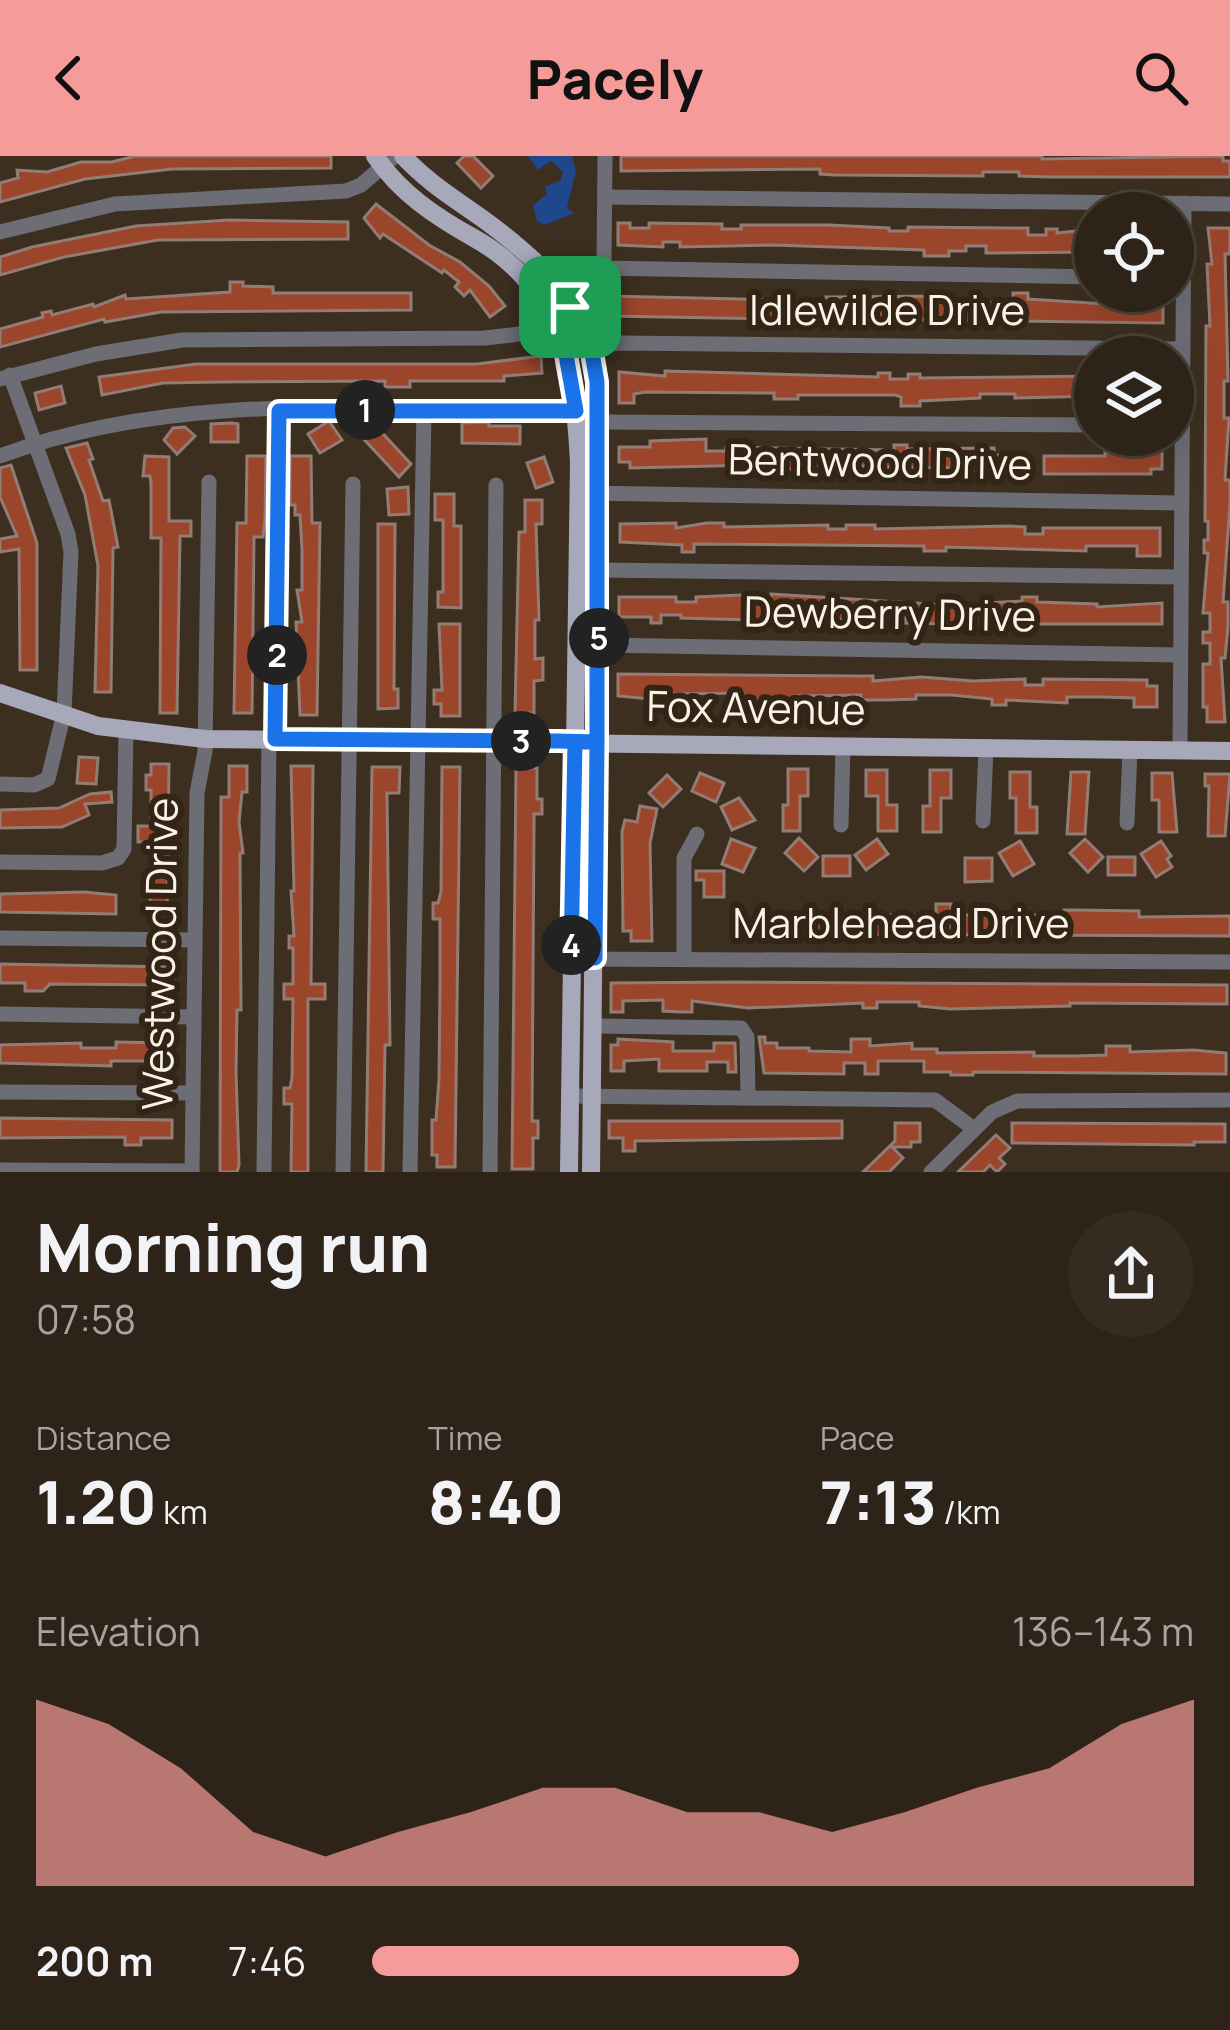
<!DOCTYPE html>
<meta charset="utf-8">
<style>
body{margin:0;font-family:Manrope,sans-serif;background:#352b21;color:#f1f3f6;height:100vh;display:flex;flex-direction:column;font-size:45px;white-space:nowrap}
*{box-sizing:border-box;margin:0}
p{font-size:39px;color:#a7a4a2}
.icon{flex:none;width:66px;height:66px;fill:none;stroke:currentColor;stroke-width:2;stroke-linecap:round;stroke-linejoin:round}
.map{position:relative;height:1016px;overflow:hidden}
.drawer{display:flex;flex-direction:column;background:#2d2318;flex:1}
.drawer>*{flex:none}
.fabs{position:absolute;left:1074px;top:36px;display:grid;gap:24px}
.fabs a{display:grid;place-items:center;width:120px;height:120px;border-radius:50%;background:#2d2318;box-shadow:0 12px 48px #0002,0 0 0 3px #484037;font-size:60px}
.pin{position:absolute;display:grid;place-items:center;width:102px;height:102px;color:#fff;margin:-51px;border-radius:24px;box-shadow:0 6px 18px #0006}
.km{position:absolute;width:60px;height:60px;margin:-30px;border-radius:50%;background:#222;color:#fff;font-size:33px;line-height:60px;text-align:center}
.round{display:grid;place-items:center;flex:none;width:126px;height:126px;border-radius:63px;background:#352b21}
.head{display:flex;align-items:center;justify-content:space-between;height:204px;padding:0 36px}
h1{font-size:66px;font-weight:800;line-height:90px}
.figures{display:grid;grid-template-columns:repeat(3,1fr);gap:18px;height:204px;padding:12px 36px}
.figures div{display:grid;align-content:center}
.figures b{font-size:60px;font-weight:800}
.figures small{font-size:33px;font-weight:400}
.figures p{font-size:33px}
.chart{height:336px;padding:24px 36px}
.chart p{display:flex;justify-content:space-between}
.chart svg{width:100%;height:216px;margin-top:12px;fill:#f59b99;opacity:.7}
ul{padding:0 36px;list-style:none;font-size:39px}
li{display:grid;grid-template-columns:192px 144px 1fr;align-items:center;height:90px}
li i{height:30px;border-radius:15px;background:#f59b99}
header{display:flex;justify-content:space-between;align-items:center;height:156px;padding:0 36px;background:#f59b99;color:#111;font-size:54px;font-weight:800}
.map>svg:first-child{display:block}
.water{fill:#1f488c}
.building{fill:#9b452b;stroke:#937c75;stroke-width:3}
.lines{fill:none;stroke-linecap:round;stroke-linejoin:round}
.minor{stroke:#6d6d76;stroke-width:15}
.major{stroke:#a7a8ba;stroke-width:18}
.route-casing{stroke:#fff;stroke-width:24}
.route{stroke:#1a73e8;stroke-width:15}
.labels{text-anchor:middle;stroke-width:12;stroke-linejoin:round;paint-order:stroke}
.street-label{font-size:42px;fill:#faf2e8;stroke:#322516}
</style>
<header><svg class="icon" aria-label="back" viewBox="0 0 24 24"><path d="M15 5l-7 7 7 7"/></svg>Pacely<svg class="icon" aria-label="search" viewBox="0 0 24 24"><circle cx="10" cy="10" r="6"/><path d="M15 15l6 6"/></svg></header>
<div class="map">
<svg width="1230" height="1016" viewBox="0 0 1230 1016">
<rect width="100%" height="100%" fill="#3c2f20"/>
<path class="water" d="M528,0H572L576,15L567,52L574,57L545,69L537,65L533,49L547,38L545,31L561,24L563,16L551,5L538,14Z"/>
<g class="building">
<path d="M135,0H331V12L172,13L85,23L0,46V27L18,22L17,14L47,16L81,6H112Z"/>
<path d="M464,0H473L493,20L481,32L457,7Z"/>
<path d="M621,0H1042V3L1223,0V5H1230V21H1048L1019,20V16H983V20L835,19L820,18V13L621,15Z"/>
<path d="M376,48L429,89L460,106L489,130L505,150L490,161L470,134L464,140L455,131L459,126L444,114L442,117L383,78L380,82L364,62Z"/>
<path d="M229,64L348,66V83L158,84L64,101L0,119V101L32,91L136,70Z"/>
<path d="M618,67H630V72H649V67L722,68V73H741V69H829L889,72V75H908V71L1010,72H1028V79H1046V73H1057V77L1095,73V96L986,97V90H966V95H949V100H924V94L772,89L680,91V86H663V91L618,89Z"/>
<path d="M1208,72H1230V98H1225L1228,225H1224V262H1229L1225,324H1230V348L1223,446H1228V471L1225,502H1221L1225,566H1207V551H1203V508H1210V487H1203V476H1210V457H1203L1208,397H1204V384H1208V365H1205L1206,170H1210L1207,108H1212Z"/>
<path d="M230,126H243V130L273,131V137H411V154L161,156L105,166L104,163L0,191V173L43,161L42,157L51,155L52,159L93,148L94,151L125,139L126,143L230,136Z"/>
<path d="M1137,136H1151V149H1163V167L857,163V159H838V164L608,160V140L826,145V141L946,140V147H1013V137H1028V143L1106,148L1137,146Z"/>
<path d="M541,200L542,217L504,220V225H410V231H385V225L221,226L163,227L102,239L99,221L196,208H477Z"/>
<path d="M665,215L878,221V217H890V223H908V218H920V222L1095,220V240L1015,242V238H980V242L920,245V250H901V241L895,239H798V243H774V237L645,236L634,238V247H619V216L665,220Z"/>
<path d="M61,230L65,247L39,254L35,237Z"/>
<path d="M329,265L342,284L320,297L308,278Z"/>
<path d="M489,266V270H520V288L462,287V267Z"/>
<path d="M232,267L238,268V286H211V268Z"/>
<path d="M373,267L411,308L399,321L360,279Z"/>
<path d="M185,271L195,280L177,298L164,284L173,272Z"/>
<path d="M706,283V295H726V291L894,294V289H907V293L994,292V299H1009V316H954V312L889,311V315H878V310H858V313H755V309L630,312V306H619V291H650V285Z"/>
<path d="M87,287L93,303L89,304L103,345L109,344L118,391L113,392L111,536H95L98,410L85,339L66,292Z"/>
<path d="M1146,291H1162V313H1151V318H1044V300H1105V296H1146Z"/>
<path d="M145,300L169,301V365H191V380H180L177,557H160L161,382H151V327L150,320H143Z"/>
<path d="M247,300H266L265,363L263,381H254L252,557H234L237,367H246Z"/>
<path d="M290,300H311L312,367H320L317,559H300L296,466H302L297,434H302V394L300,359H295V349H290Z"/>
<path d="M544,301L553,326L536,332L527,307Z"/>
<path d="M11,309L37,387V514H20L19,393L0,396V383L17,380L0,341V312Z"/>
<path d="M408,331L409,358L389,359L387,333Z"/>
<path d="M435,338H454V370H461V452L438,451V436H443V364H435Z"/>
<path d="M525,344H542V368H536L539,464H535V503L543,502V524L534,525V557H515L519,376H525Z"/>
<path d="M676,367V372L707,367H724V371L828,369V373H846V369H875V373L1009,370L1025,371V378H1043V372H1160V400H1137V390H1086V395L946,391V395H924V390L694,388V396H682V389L620,386V368Z"/>
<path d="M378,368H395L394,533H398V552L378,553Z"/>
<path d="M771,438L947,449L1022,445V441H1037V446L1097,448V451L1162,447V468H952L905,467V462L785,465V460L752,464L681,462V459H661V467H651V461H619V441H676V446H696V441L741,439H752V444H771Z"/>
<path d="M439,468H460V560H441V548H434V534H442Z"/>
<path d="M618,518L857,520H873V525L921,521L973,525L1025,523V529H1043V523L1147,524V530H1157V551H1134V542L1103,541H1067V547L1006,544V549H992V543L952,539H916V543L886,544H861V539L795,540V543H765V548H750V541H740V537L674,538V543H650L618,540Z"/>
<path d="M79,601L98,602L96,628L77,627Z"/>
<path d="M151,608H169L167,758H150V696L148,686H138V670H151V634H146V619H151Z"/>
<path d="M229,610H247V636H242L239,666L243,697H240L241,854H237L236,916L239,1009L237,1016H220L221,641H229Z"/>
<path d="M291,610H313L311,828H325V843H308V1016H291L292,948H284V932H290L292,922L293,843H284V828H293V792H289V780H294L291,735H294Z"/>
<path d="M372,611H400L399,637H387L390,889H385L383,1016H366Z"/>
<path d="M442,611H460L455,1011H437V999H432V964H436L439,923L440,829V763H433V747H438L441,736Z"/>
<path d="M516,612H537V643H542V658H534V669L532,965H538V982H533V1013H512Z"/>
<path d="M788,613H808V640H800V675H783V649H788Z"/>
<path d="M866,614H887V649H897V675H878V640H866Z"/>
<path d="M930,614H951V642H941V676H923V650H930Z"/>
<path d="M1010,616H1030V651H1037V677H1016V642H1010Z"/>
<path d="M1071,616H1089L1085,678H1067Z"/>
<path d="M700,617L724,627L716,646L692,635Z"/>
<path d="M1152,617H1172L1177,676H1159V644H1152Z"/>
<path d="M1205,618H1230L1225,680H1208L1209,630H1205Z"/>
<path d="M667,619L681,633L663,651L649,637Z"/>
<path d="M111,636L112,646L85,648L89,659L62,671L0,672V654L59,652L90,638Z"/>
<path d="M739,642L755,664L732,674L721,651Z"/>
<path d="M640,650L657,653L650,687L652,785H631V775H623L622,676L625,664L637,666Z"/>
<path d="M799,682L818,701L804,715L785,697Z"/>
<path d="M731,683L755,692L743,716L722,708Z"/>
<path d="M877,683L888,698L866,714L855,699Z"/>
<path d="M1085,683L1103,701L1088,716L1070,697Z"/>
<path d="M1020,685L1034,708L1013,720L999,697Z"/>
<path d="M1161,685L1171,700L1167,703L1172,711L1156,721L1141,698Z"/>
<rect x="823" y="700" width="27" height="20"/>
<rect x="1108" y="701" width="27" height="18"/>
<path d="M965,702H992V725L965,726Z"/>
<path d="M696,715H724V741H704V724H696Z"/>
<path d="M84,736L116,739V758L0,756V738Z"/>
<path d="M936,748H951V759H1064V754H1076L1139,755V761L1230,760V780L755,778V758L925,759L936,757Z"/>
<path d="M0,808L174,811V829L50,828L43,835H25V827H0Z"/>
<path d="M737,826L1227,829V848L1070,847V850L950,853L919,850V846H877V852H863V847L748,852L692,845V856H680L663,855V844L623,845V856H611V827Z"/>
<path d="M759,881H765V887H777V892H809V895L851,896V883H870V890L912,887V893H937V897L1034,896V900H1075L1106,899V890H1130V896L1194,894L1226,897V918L973,916V919H951V916H924V905H878V918H865V907H844V918L764,917Z"/>
<path d="M618,883L673,886V895H714V887H735L736,916H728V906H707V915H659V903L624,905V915H611V889H618Z"/>
<path d="M116,886L161,887V893H173V911H147V905H111V910L0,907V889L81,887V892H116Z"/>
<path d="M0,962L172,964V982H141V989H125V981L0,982Z"/>
<path d="M609,965H842V982L635,985V995H623V982H609Z"/>
<path d="M895,967H920V986H911V991H892L903,1002L889,1016H863L895,985Z"/>
<path d="M1012,967L1225,968V986H1194V989L1012,987Z"/>
<path d="M996,979L1010,992L999,1002L1005,1008L997,1016L990,1009L983,1016H958Z"/>
</g>
<g class="lines">
<g class="minor">
<path d="M605,41L1230,48"/>
<path d="M0,76L115,48L346,35L361,29L395,0"/>
<path d="M603,112L1095,121"/>
<path d="M591,191L619,187L1183,193"/>
<path d="M0,223L96,198L182,184L485,182L520,178L593,136L604,109L605,0"/>
<path d="M599,266L1095,269"/>
<path d="M0,300C183,232 384,255 576,255"/>
<path d="M587,337L1181,347"/>
<path d="M599,414L1180,421"/>
<path d="M599,489L1180,499"/>
<path d="M275,583L279,255"/>
<path d="M1180,594L1184,47"/>
<path d="M0,628L34,629L48,623L64,557L71,396L68,378L10,219"/>
<path d="M983,665L986,592"/>
<path d="M1127,667L1130,593"/>
<path d="M841,669L843,590"/>
<path d="M0,706L102,707L118,702L124,693L126,576"/>
<path d="M0,782L195,784"/>
<path d="M571,803L1230,806"/>
<path d="M684,803V702L697,678"/>
<path d="M0,858L193,861"/>
<path d="M594,870L741,872L747,881L748,941"/>
<path d="M0,936L191,937"/>
<path d="M569,940L935,944L974,973"/>
<path d="M0,1014L192,1015"/>
<path d="M192,1016L197,637L205,595L209,326"/>
<path d="M264,1016L269,583"/>
<path d="M343,1016L353,328"/>
<path d="M410,1016L424,255"/>
<path d="M490,1016L496,329"/>
<path d="M931,1016L992,956L1017,945L1230,944"/>
</g>
<g class="major">
<path d="M375,0C400,37 436,61 474,82C563,132 574,214 579,306L569,1016"/>
<path d="M403,0C427,26 455,43 483,63C561,120 595,164 599,262L591,1016"/>
<path d="M0,537L98,570L205,583L1230,595"/>
</g>
</g>
<g class="lines">
<g class="route-casing">
<path id="route" d="M570,151L552,160L566,199L576,255H279L275,583L558,585L597,586L595,802H571L575,586H597V226L591,191L570,151"/>
</g>
<use href="#route" class="route"/>
</g>
<g class="labels">
<g class="street-label">
<text x="887" y="169">Idlewilde Drive</text>
<text transform="translate(880 306) rotate(1)" y="15">Bentwood Drive</text>
<text transform="translate(890 458) rotate(1)" y="15">Dewberry Drive</text>
<text transform="translate(756 552) rotate(1)" y="15">Fox Avenue</text>
<text x="901" y="782">Marblehead Drive</text>
<text transform="translate(160 798) rotate(-89)" y="15">Westwood Drive</text>
</g>
</g>
</svg>
<div class="fabs">
<a><svg class="icon" aria-label="locate" viewBox="0 0 24 24"><circle cx="12" cy="12" r="6"/><path d="M12 2v4M12 18v4M2 12h4M18 12h4"/></svg></a>
<a><svg class="icon" aria-label="layers" viewBox="0 0 24 24"><path d="M12 4l9 5-9 5-9-5zM3 14l9 5 9-5"/></svg></a>
</div>
<div class="pin" style="left:570px;top:151px;background:#1e9e55"><svg class="icon" aria-label="arrive" viewBox="0 0 24 24"><path d="M6 21V4h12l-3 4 3 4H6"/></svg></div>
<b class="km" style="left:365px;top:254px">1</b>
<b class="km" style="left:277px;top:499px">2</b>
<b class="km" style="left:521px;top:585px">3</b>
<b class="km" style="left:571px;top:789px">4</b>
<b class="km" style="left:599px;top:482px">5</b>
</div>
<section class="drawer">
<div class="head"><div><h1>Morning run</h1><p>07:58</p></div><a class="round"><svg class="icon" aria-label="share" viewBox="0 0 24 24"><path d="M12 15V3M7 8l5-5 5 5M5 13v7h14v-7"/></svg></a></div>
<div class="figures">
<div><p>Distance</p><b>1.20<small> km</small></b></div>
<div><p>Time</p><b>8:40</b></div>
<div><p>Pace</p><b>7:13<small> /km</small></b></div>
</div>
<div class="chart"><p><span>Elevation</span>136–143 m</p>
<svg viewBox="0 0 160 44" preserveAspectRatio="none"><path d="M0 44V6L10 11L20 20L30 33L40 38L50 33L60 29L70 24L80 24L90 29L100 29L110 33L120 29L130 24L140 20L150 11L160 6V44z"/></svg>
</div>
<ul>
<li><b>200 m</b>7:46<i style="width:52%"></i></li>
</ul>
</section>
